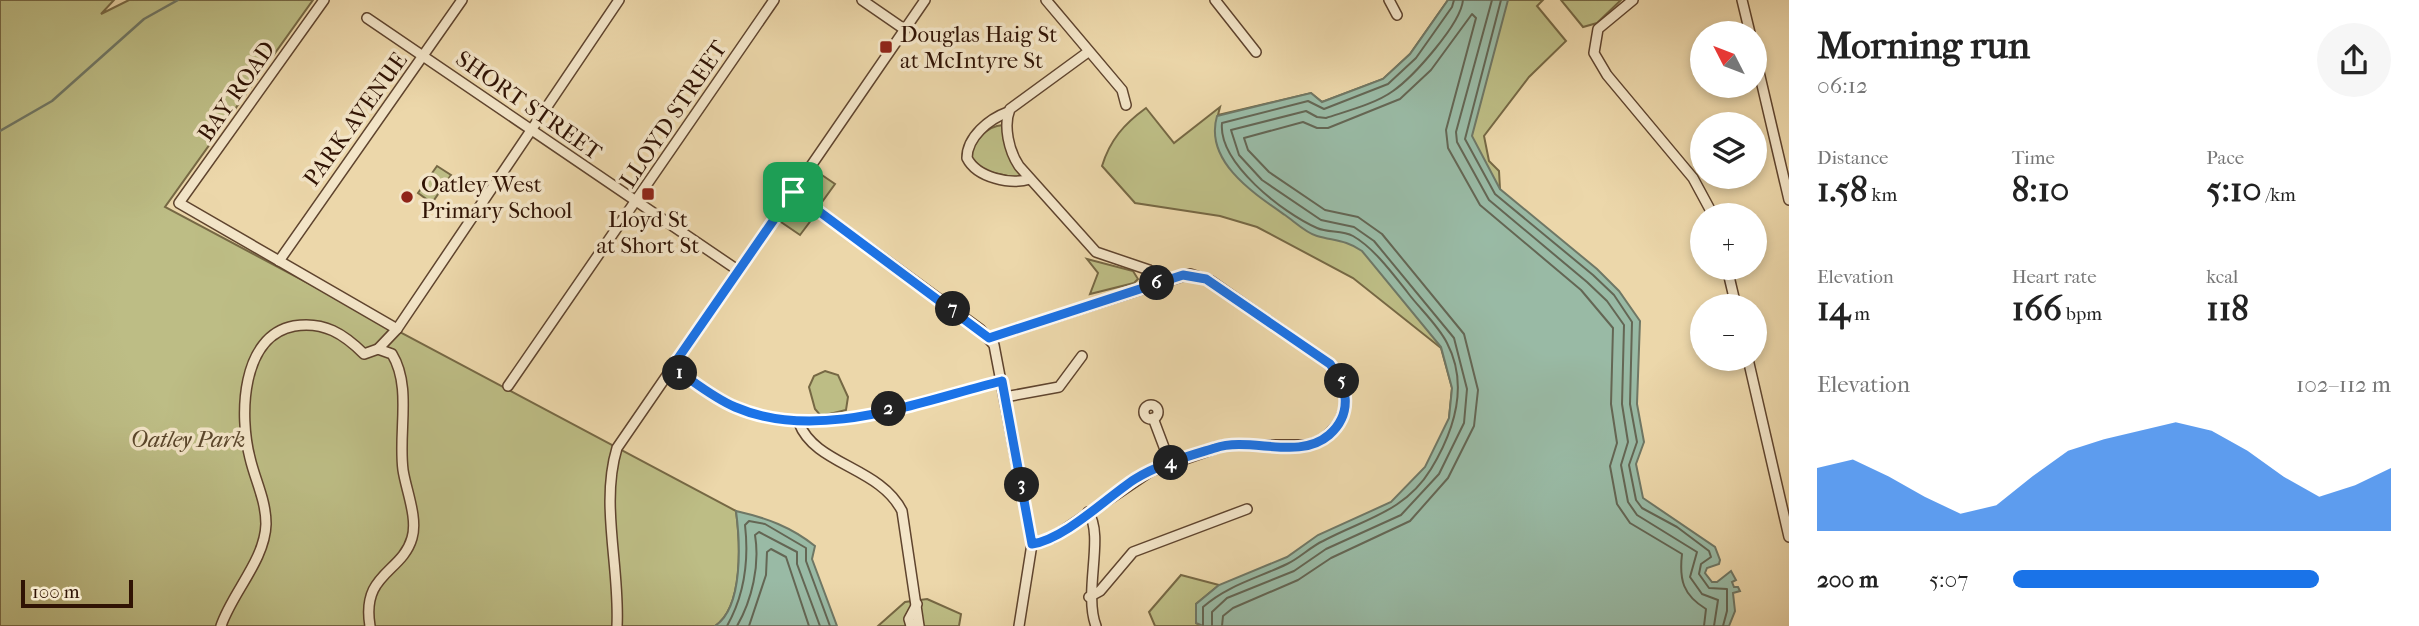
<!DOCTYPE html>
<meta charset="utf-8">
<style>
body{margin:0;font-family:"IM FELL French Canon",serif;background:#f6f6f6;color:#222;height:100vh;display:flex;flex-direction:column;font-size:26px;white-space:nowrap}
*{box-sizing:border-box;margin:0}
p{font-size:23px;color:#767676}
.icon{flex:none;width:38px;height:38px;fill:none;stroke:currentColor;stroke-width:2;stroke-linecap:round;stroke-linejoin:round}
.map{position:relative;flex:1;overflow:hidden}
.panel{display:flex;flex-direction:column;background:#fff;width:630px}
.panel>*{flex:none}
.needle{width:46px;rotate:312deg}
.controls{position:absolute;left:1690px;top:21px;display:grid;gap:14px}
.controls a{display:grid;place-items:center;width:77px;height:77px;border-radius:50%;background:#fff;box-shadow:0 4px 10px #0003;font-size:35px}
.scale{position:absolute;left:21px;bottom:18px;width:112px;box-sizing:border-box;padding-left:7px;border:4px solid #301304;border-top:0;font-size:19px;line-height:24px;white-space:nowrap;color:#301304;-webkit-text-stroke:5px #f3e5c8;paint-order:stroke}
.pin{position:absolute;display:grid;place-items:center;width:60px;height:60px;color:#fff;margin:-30px;border-radius:14px;box-shadow:0 4px 10px #0006}
.km{position:absolute;width:35px;height:35px;margin:-18px;border-radius:50%;background:#222;color:#fff;font-size:19px;line-height:35px;text-align:center}
.round{display:grid;place-items:center;flex:none;width:74px;height:74px;border-radius:37px;background:#f6f6f6}
.head{display:flex;align-items:center;justify-content:space-between;height:119px;padding:0 28px}
h1{font-size:38px;font-weight:800;line-height:52px}
.metrics{display:grid;grid-template-columns:repeat(3,1fr);gap:10px;height:119px;padding:7px 28px}
.metrics div{display:grid;align-content:center}
.metrics b{font-size:35px;font-weight:800}
.metrics small{font-size:19px;font-weight:400}
.metrics p{font-size:19px}
.chart{height:196px;padding:14px 28px}
.chart p{display:flex;justify-content:space-between}
.chart svg{width:100%;height:126px;margin-top:7px;fill:#1a73e8;opacity:.7}
ul{padding:0 28px;list-style:none;font-size:23px}
li{display:grid;grid-template-columns:112px 84px 1fr;align-items:center;height:52px}
li i{height:18px;border-radius:9px;background:#1a73e8}
main{display:flex;flex:1;min-height:0}
.map>svg:first-child{display:block}
.green{fill:#bdbd85;stroke:#766844;stroke-width:2}
.water{fill:#99baa5;stroke:#6f7765;stroke-width:2}
.lines{fill:none;stroke-linecap:round;stroke-linejoin:round}
.shore{stroke:#646654;stroke-width:2}
.stream{stroke:#6f7765;stroke-width:2.5}
.minor-casing{stroke:#5f442e;stroke-width:12}
.minor{stroke:#f3e5c8;stroke-width:9}
.route-casing{stroke:#fff;stroke-width:14}
.route{stroke:#1a73e8;stroke-width:9}
.poi-dot{fill:#8f2418;stroke:#f3e5c8;stroke-width:2.5}
.labels{text-anchor:middle;stroke-width:7;stroke-linejoin:round;paint-order:stroke}
.poi-label{font-size:23px;fill:#301304;stroke:#f3e5c8;text-anchor:start}
.street-label{font-size:23px;fill:#301304;stroke:#f3e5c8}
.park-label{font-size:23px;font-style:italic;fill:#5a462b;stroke:#f3e5c8}
</style>
<main>
<div class="map">
<svg width="1789" height="626" viewBox="0 0 1789 626">
<rect width="100%" height="100%" fill="#ecd7aa"/>
<filter id="stains"><feTurbulence type="fractalNoise" baseFrequency=".00286" numOctaves="4"/><feColorMatrix values="0 0 0 0 .2 0 0 0 0 .09 0 0 0 0 .02 0 0 0 .5 -.17"/></filter>
<radialGradient id="worn" r=".72"><stop offset=".6" stop-color="#630" stop-opacity="0"/><stop offset="1" stop-color="#630" stop-opacity=".3"/></radialGradient>
<g class="green">
<path d="M0,0H114L101,14L129,0H313L165,207L736,511C740,541 744,607 715,626H0Z"/>
<path d="M1448,0H1543L1537,6L1566,41L1529,77L1484,136L1489,161L1499,171L1500,189L1449,418L1452,388L1441,348L1353,278L1257,227L1220,216L1135,203L1102,166C1110,140 1124,124 1146,108L1174,143L1220,107L1218,115L1311,93L1322,102L1383,79L1410,54Z"/>
<path d="M1561,0H1621L1597,23L1583,27Z"/>
<path d="M1003,125L1010,158L1021,176L1017,178L985,171L971,158C972,142 986,126 1003,125Z"/>
<path d="M437,166L451,175L432,203L418,193Z"/>
<path d="M816,171L835,184L822,202L808,191L809,181Z"/>
<path d="M803,208L815,215L800,235L781,222L790,209Z"/>
<path d="M1087,259L1133,271L1138,279L1134,283L1090,294L1098,273Z"/>
<path d="M825,371L838,375L848,397L846,410L821,416L815,409L809,387L814,376Z"/>
<path d="M1181,575L1219,585L1196,604V623L1203,626H1155L1149,612Z"/>
<path d="M927,599L961,614L959,626H878L905,602Z"/>
</g>
<g class="water">
<path d="M1448,0H1508L1472,136L1500,189L1597,269L1619,291L1640,321L1637,404L1644,442L1636,464L1643,498L1715,547L1720,560L1719,564L1707,568L1705,573L1712,582H1717L1731,571L1736,580L1732,582L1734,587H1738L1740,591L1733,593L1735,611L1729,626H1203L1196,623V604L1219,585L1287,557L1318,535L1391,502L1425,467L1449,418L1452,388L1441,347L1362,251C1346,240 1335,241 1317,236C1306,233 1295,222 1285,215C1253,193 1204,161 1217,116L1311,93L1322,102L1383,79L1410,54Z"/>
<path d="M736,511C767,518 791,527 815,546L812,559L837,626H715C744,607 740,541 736,511Z"/>
</g>
<g class="lines">
<g class="shore">
<path d="M1492,0L1456,132L1457,142L1489,200L1587,282L1607,301L1624,325L1622,404L1628,442L1621,465L1628,502L1637,515L1697,552L1690,577L1702,594L1718,600L1714,626"/>
<path d="M1501,0L1465,139L1495,194L1593,275L1614,295L1632,322L1630,404L1637,442L1629,465L1636,500L1642,508L1677,527L1709,551L1711,557L1701,564L1699,574L1709,588L1727,589V611L1723,626"/>
<path d="M727,626C745,594 749,560 745,525L749,521L765,524L806,548V561L830,626"/>
<path d="M737,626C752,600 760,565 755,535L759,532L797,552V564L820,626"/>
<path d="M749,626L766,575L767,552L771,549L786,557L809,626"/>
<path d="M1203,626V607C1228,585 1258,578 1287,564C1300,558 1310,547 1323,541C1364,519 1405,512 1431,469C1454,431 1469,385 1447,343C1438,325 1420,309 1408,293C1393,274 1374,248 1353,236C1342,230 1328,233 1317,228C1283,213 1218,163 1222,123L1308,101L1324,109L1388,84L1416,58L1452,7L1454,0"/>
<path d="M1212,626V612L1227,598L1294,571L1326,549L1401,515L1439,474L1464,423L1467,389L1454,338L1374,241L1354,227L1321,220L1262,180L1239,155L1231,130L1306,111L1317,117L1326,118C1347,111 1375,104 1393,91C1413,77 1461,24 1463,0"/>
<path d="M1222,626L1223,616L1233,608L1298,580L1331,558L1410,521L1448,478L1474,426L1478,390L1464,334L1382,234L1358,217L1325,210L1269,172L1248,150L1244,138L1303,122L1317,128H1328L1400,99L1431,70L1472,14L1476,18L1446,130L1448,148L1480,205L1581,290L1613,328L1611,404L1617,443L1610,466L1617,504L1630,523L1682,554C1679,580 1683,595 1706,609L1704,626"/>
</g>
<path class="stream" d="M0,131L52,101L144,19L178,0"/>
<g class="minor-casing">
<g id="minor">
<path d="M324,0L179,203L397,329"/>
<path d="M862,0L904,29"/>
<path d="M1046,0L1122,90L1126,105"/>
<path d="M1215,0L1256,52"/>
<path d="M1389,0L1397,15"/>
<path d="M1633,0L1598,29L1594,53L1607,75L1693,178L1713,215"/>
<path d="M1742,0L1750,33"/>
<path d="M367,18L739,271"/>
<path d="M1088,52L1010,109C1003,126 1009,151 1019,166L1096,252L1149,270L1164,281"/>
<path d="M1755,55L1789,200"/>
<path d="M1008,112C989,119 967,137 967,158C977,178 1011,185 1030,179"/>
<path d="M793,192L980,329L994,345L1032,544L1019,626"/>
<path d="M279,261L462,0"/>
<path d="M1727,268L1736,306"/>
<path d="M989,338L1190,274L1211,281L1330,364L1341,377L1345,392V408L1339,423L1324,439L1309,445H1225L1151,471L1052,538L1032,544"/>
<path d="M378,349L397,329L619,0"/>
<path d="M1748,359L1789,537"/>
<path d="M672,367C692,380 713,398 736,407C818,443 919,401 1002,381"/>
<path d="M508,386L774,0"/>
<path d="M1005,397L1059,387L1082,356"/>
<circle cx="1151" cy="412" r="7"/>
<path d="M1153,418L1170,463"/>
<path d="M799,423C815,465 880,467 902,511L919,626"/>
<path d="M1088,512C1105,535 1083,592 1096,626"/>
<path d="M1089,597L1100,591L1133,552L1247,509"/>
<path d="M221,626C232,593 265,560 266,524C266,500 255,480 250,458C239,416 241,336 294,326C324,321 344,334 364,354L378,349L392,354C412,387 398,432 403,470C406,490 418,518 412,538C402,573 361,573 370,626"/>
<path d="M617,626C620,567 600,504 617,448L925,0"/>
<path d="M911,626L909,619L917,604"/>
</g>
</g>
<use href="#minor" class="minor"/>
</g>
<g class="lines">
<g class="route-casing">
<path id="route" d="M793,192L989,338L1183,275L1206,279L1330,364C1348,385 1353,414 1329,435C1299,461 1250,436 1215,448C1189,456 1159,464 1135,479C1106,498 1065,539 1032,544L1002,381C920,401 818,443 735,407C713,398 692,380 672,367Z"/>
</g>
<use href="#route" class="route"/>
</g>
<g class="poi-dot">
<rect x="879" y="40" width="14" height="14" rx="3.5"/>
<rect x="641" y="187" width="14" height="14" rx="3.5"/>
<circle cx="407" cy="197" r="7"/>
</g>
<g class="labels">
<g class="poi-label">
<text x="900" y="42">Douglas Haig St<tspan x="900" dy="26">at McIntyre St</tspan></text>
<text x="421" y="192">Oatley West<tspan x="421" dy="26">Primary School</tspan></text>
<text x="648" y="227" text-anchor="middle">Lloyd St<tspan x="648" dy="26">at Short St</tspan></text>
</g>
<g class="street-label">
<text transform="translate(236 91) rotate(-55)" y="8">BAY ROAD</text>
<text transform="translate(529 105) rotate(35)" y="8">SHORT STREET</text>
<text transform="translate(673 114) rotate(-56)" y="8">LLOYD STREET</text>
<text transform="translate(355 119) rotate(-54)" y="8">PARK AVENUE</text>
</g>
<g class="park-label">
<text x="188" y="447">Oatley Park</text>
</g>
</g>
<rect width="100%" height="100%" filter="url(#stains)"/>
<rect width="100%" height="100%" fill="url(#worn)"/>
</svg>
<div class="controls">
<a><svg class="needle" viewBox="-14 -14 28 28"><path d="M0-13l5 13h-10z" fill="#e53935"/><path d="M0 13l5-13h-10z" fill="#767676"/></svg></a>
<a><svg class="icon" aria-label="layers" viewBox="0 0 24 24"><path d="M12 4l9 5-9 5-9-5zM3 14l9 5 9-5"/></svg></a>
<a>+</a>
<a>−</a>
</div>
<div class="scale">100 m</div>
<div class="pin" style="left:793px;top:192px;background:#1e9e55"><svg class="icon" aria-label="arrive" viewBox="0 0 24 24"><path d="M6 21V4h12l-3 4 3 4H6"/></svg></div>
<b class="km" style="left:680px;top:373px">1</b>
<b class="km" style="left:889px;top:409px">2</b>
<b class="km" style="left:1022px;top:485px">3</b>
<b class="km" style="left:1171px;top:463px">4</b>
<b class="km" style="left:1342px;top:381px">5</b>
<b class="km" style="left:1157px;top:283px">6</b>
<b class="km" style="left:953px;top:309px">7</b>
</div>
<section class="panel">
<div class="head"><div><h1>Morning run</h1><p>06:12</p></div><a class="round"><svg class="icon" aria-label="share" viewBox="0 0 24 24"><path d="M12 15V3M7 8l5-5 5 5M5 13v7h14v-7"/></svg></a></div>
<div class="metrics">
<div><p>Distance</p><b>1.58<small> km</small></b></div>
<div><p>Time</p><b>8:10</b></div>
<div><p>Pace</p><b>5:10<small> /km</small></b></div>
</div>
<div class="metrics">
<div><p>Elevation</p><b>14<small> m</small></b></div>
<div><p>Heart rate</p><b>166<small> bpm</small></b></div>
<div><p>kcal</p><b>118</b></div>
</div>
<div class="chart"><p><span>Elevation</span>102–112 m</p>
<svg viewBox="0 0 160 44" preserveAspectRatio="none"><path d="M0 44V22L10 19L20 25L30 32L40 38L50 35L60 25L70 16L80 12L90 9L100 6L110 9L120 16L130 25L140 32L150 28L160 22V44z"/></svg>
</div>
<ul>
<li><b>200 m</b>5:07<i style="width:81%"></i></li>
</ul>
</section>
</main>
